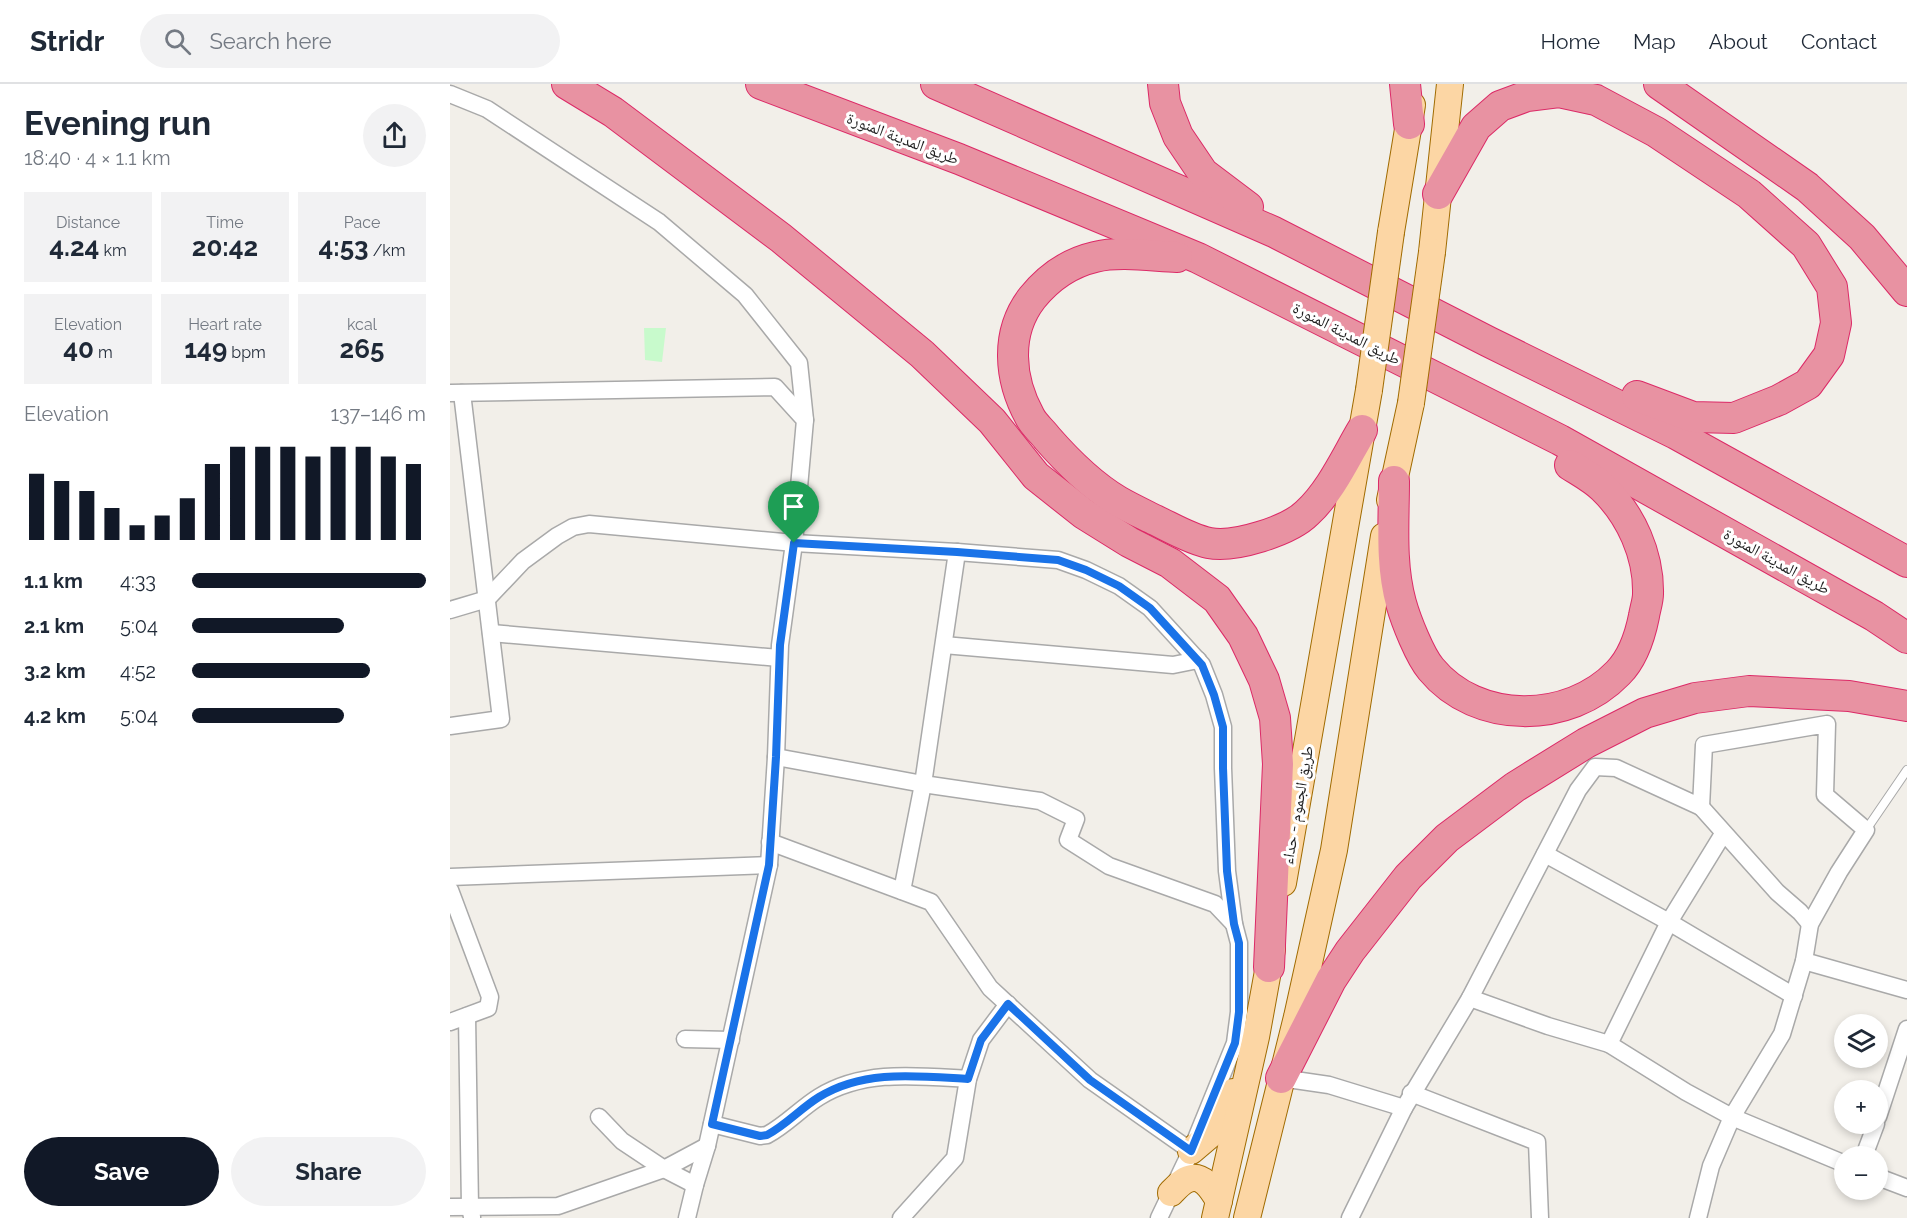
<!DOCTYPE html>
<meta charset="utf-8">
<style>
body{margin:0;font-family:Raleway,"Noto Naskh Arabic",sans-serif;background:#f2f2f3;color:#1f2937;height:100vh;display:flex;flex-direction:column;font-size:22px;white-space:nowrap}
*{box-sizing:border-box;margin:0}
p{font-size:20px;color:#747a83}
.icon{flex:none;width:33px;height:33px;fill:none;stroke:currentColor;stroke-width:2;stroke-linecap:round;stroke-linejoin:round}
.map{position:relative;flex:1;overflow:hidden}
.side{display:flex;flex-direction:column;background:#fff;width:450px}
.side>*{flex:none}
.fabs{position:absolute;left:1384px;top:930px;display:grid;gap:12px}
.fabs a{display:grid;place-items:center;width:54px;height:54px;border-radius:50%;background:#fff;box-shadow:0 3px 9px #0003;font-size:30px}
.pin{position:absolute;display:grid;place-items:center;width:51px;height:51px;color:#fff;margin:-62px -26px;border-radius:50% 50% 50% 0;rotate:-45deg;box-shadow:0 0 6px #0007}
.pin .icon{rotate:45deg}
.round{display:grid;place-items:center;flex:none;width:63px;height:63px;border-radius:32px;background:#f2f2f3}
.overview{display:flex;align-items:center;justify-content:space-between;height:102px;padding:0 24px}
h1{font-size:33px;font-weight:700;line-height:45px}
.figures{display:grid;grid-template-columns:repeat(3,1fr);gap:9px;height:102px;padding:6px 24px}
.figures div{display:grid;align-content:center;border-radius:0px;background:#f2f2f3;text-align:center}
.figures b{font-size:26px;font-weight:700}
.figures small{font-size:16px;font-weight:400}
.figures p{font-size:16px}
.chart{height:168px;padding:12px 24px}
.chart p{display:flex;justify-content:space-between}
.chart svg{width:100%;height:108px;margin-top:6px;stroke:#111827;stroke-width:6}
.cta{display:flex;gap:12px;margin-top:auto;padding:12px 24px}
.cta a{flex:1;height:69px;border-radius:36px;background:#111827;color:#fff;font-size:24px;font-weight:700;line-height:69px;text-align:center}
.cta a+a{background:#f2f2f3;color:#1f2937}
ul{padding:0 24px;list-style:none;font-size:20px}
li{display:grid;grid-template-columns:96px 72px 1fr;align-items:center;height:45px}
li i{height:15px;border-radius:8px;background:#111827}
header{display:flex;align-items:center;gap:36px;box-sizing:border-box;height:84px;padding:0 30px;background:#fff;border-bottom:2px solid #e0e1e3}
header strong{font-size:28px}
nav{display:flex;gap:33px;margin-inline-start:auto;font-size:21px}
.search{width:420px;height:54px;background:#f2f2f3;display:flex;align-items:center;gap:15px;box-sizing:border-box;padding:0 21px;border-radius:33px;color:#747a83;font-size:22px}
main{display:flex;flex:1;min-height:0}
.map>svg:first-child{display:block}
.park{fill:#c8facc}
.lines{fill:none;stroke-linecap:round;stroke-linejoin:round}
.lane-casing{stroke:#a9a9a9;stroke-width:10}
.street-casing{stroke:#a9a9a9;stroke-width:19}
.primary-casing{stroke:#a06b00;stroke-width:28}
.highway-casing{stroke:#dc2a67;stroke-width:32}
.lane{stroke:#fff;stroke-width:8}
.street{stroke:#fff;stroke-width:16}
.primary{stroke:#fcd6a4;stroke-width:26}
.highway{stroke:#e892a2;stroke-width:30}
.primary-bridge-casing{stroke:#a06b00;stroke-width:28;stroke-linecap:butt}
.primary-bridge{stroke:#fcd6a4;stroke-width:26}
.route-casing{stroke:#fff;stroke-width:12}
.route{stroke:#1a73e8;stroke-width:8}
.labels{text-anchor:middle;stroke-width:6;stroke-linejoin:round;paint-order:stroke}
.street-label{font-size:16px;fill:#222;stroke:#fff}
</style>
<header>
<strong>Stridr</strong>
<div class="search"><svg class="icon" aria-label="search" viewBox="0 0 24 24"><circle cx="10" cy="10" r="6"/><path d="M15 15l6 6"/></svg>Search here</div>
<nav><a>Home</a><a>Map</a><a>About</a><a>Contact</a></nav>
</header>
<main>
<section class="side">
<div class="overview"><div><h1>Evening run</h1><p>18:40 · 4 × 1.1 km</p></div><a class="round"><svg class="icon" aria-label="share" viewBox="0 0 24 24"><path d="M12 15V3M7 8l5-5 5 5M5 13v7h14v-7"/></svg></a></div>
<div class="figures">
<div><p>Distance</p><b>4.24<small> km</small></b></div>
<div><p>Time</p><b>20:42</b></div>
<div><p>Pace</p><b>4:53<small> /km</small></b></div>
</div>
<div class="figures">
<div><p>Elevation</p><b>40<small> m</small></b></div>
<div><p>Heart rate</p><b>149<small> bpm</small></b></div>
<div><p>kcal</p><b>265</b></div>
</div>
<div class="chart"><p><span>Elevation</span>137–146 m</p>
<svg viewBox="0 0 160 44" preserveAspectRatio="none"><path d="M5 44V17M15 44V20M25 44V24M35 44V31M45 44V38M55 44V34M65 44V27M75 44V13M85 44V6M95 44V6M105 44V6M115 44V10M125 44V6M135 44V6M145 44V10M155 44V13"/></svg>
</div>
<ul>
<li><b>1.1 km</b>4:33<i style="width:100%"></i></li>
<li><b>2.1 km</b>5:04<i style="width:65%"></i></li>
<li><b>3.2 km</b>4:52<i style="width:76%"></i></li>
<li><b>4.2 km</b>5:04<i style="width:65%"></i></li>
</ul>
<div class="cta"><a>Save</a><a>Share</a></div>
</section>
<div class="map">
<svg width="1457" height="1134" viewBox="0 0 1457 1134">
<rect width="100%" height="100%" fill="#f2efe9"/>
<path class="park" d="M194,244H216L212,278L195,276Z"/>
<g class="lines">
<g class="lane-casing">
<path id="lane" d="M1416,746L1457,686"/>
</g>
<g class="street-casing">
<g id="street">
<path d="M0,10L37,25L209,138L295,211L349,279L355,336"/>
<path d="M0,309L325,303L355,336L344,459L330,561L326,673L319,781L257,1062L245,1101L237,1134"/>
<path d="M0,526L37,515L73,477L107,452L123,443L139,440L344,459L507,468L608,476L636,486L669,502L700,524L752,581L764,611L773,643V684L777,787L784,840L789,859V928L785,959L741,1067L709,1134"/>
<path d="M41,549L329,574"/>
<path d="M494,561L723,581L748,576"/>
<path d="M0,642L51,635L12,309"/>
<path d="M326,673L473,700L590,717L626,735L618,756L659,782L765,820L784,840"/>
<path d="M1251,723L1327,808L1350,828L1360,840"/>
<path d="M320,758L481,818L540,904L640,996L741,1067"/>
<path d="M1095,770L1219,838L1344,912"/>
<path d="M0,793L319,781"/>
<path d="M0,806L40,913L38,924L0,938"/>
<path d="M452,807L473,700L507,468"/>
<path d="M1354,877L1457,906"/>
<path d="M1020,914L1098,942L1159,960L1236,1008L1282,1033L1395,1080"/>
<path d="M17,932L20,1123L22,1133"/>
<path d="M235,955L281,956"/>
<path d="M1159,960L1219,838L1273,750"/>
<path d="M831,994L879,1001L954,1024L1020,914L1128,706L1145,683L1166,684L1251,723L1254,661L1377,640L1375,711L1416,746L1389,788L1360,840L1354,877L1332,950L1282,1033L1261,1082L1248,1134"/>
<path d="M961,1009L1087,1058L1090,1134"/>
<path d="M149,1033L172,1057L214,1085L245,1101"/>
<path d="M1428,1033L1457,945"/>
<path d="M262,1040L310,1052L317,1051C336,1041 351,1024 369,1013C414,985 468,992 518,995"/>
<path d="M1414,1072L1426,1040"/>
<path d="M1428,1093L1457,1104"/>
<path d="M0,1123L108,1122L214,1085L257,1062"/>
<path d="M451,1134L505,1074L518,995L531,956L558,920"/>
<path d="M900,1134L954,1024"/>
</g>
</g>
<g class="primary-casing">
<g id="primary">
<path d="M941,148L962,21"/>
<path d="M982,168L1000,0"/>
<path d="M940,416L961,319"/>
<path d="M833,799L919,306"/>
<path d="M741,1067L761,1050L783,1008"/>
<path d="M721,1109C725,1105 730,1099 736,1096C752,1088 762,1105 769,1117"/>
<path d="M765,1134L806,953L822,865"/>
<path d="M797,1134L847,933L884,766L934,452"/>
</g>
</g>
<g class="highway-casing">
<g id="highway">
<path d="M117,0L163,28L331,154L472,270L542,337L586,392L634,430L679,458L720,479L767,515L793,552L814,596L825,634L828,680L819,883"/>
<path d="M311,0L509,75L748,174L1110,356L1424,532L1457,554"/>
<path d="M486,0L824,148L1039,258L1226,350L1457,478"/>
<path d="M713,0L715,19L728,52L753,89L798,123"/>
<path d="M955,0L959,40"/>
<path d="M1209,0L1357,103L1412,153L1457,207"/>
<path d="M988,110L1026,43L1050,22L1077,12L1109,8L1146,16L1206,48L1299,110L1356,161L1382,203L1386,239L1379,271L1358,300L1329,316L1284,334L1243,333L1187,312"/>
<path d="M727,173C702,172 669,167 645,173C619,179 599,193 582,214C555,249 559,295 580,333C584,341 592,347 597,354C618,378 641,401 668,417C680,424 693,430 705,436C722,444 740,455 759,459C784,464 839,447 857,429C881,407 896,373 912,346"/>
<path d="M944,397C944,437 940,480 951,519C956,537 970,572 981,585C1027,641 1119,640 1168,589C1183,574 1190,552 1194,532C1195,525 1198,517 1198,510C1199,471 1181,431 1153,404C1144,395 1131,388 1120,381"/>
<path d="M831,994L881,896L900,867L958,793L997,754L1065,703L1136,659L1195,629L1245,614L1299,607L1399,612L1457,622"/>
</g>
</g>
<use href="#lane" class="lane"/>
<use href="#street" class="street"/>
<use href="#primary" class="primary"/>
<use href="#highway" class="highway"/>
<g class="primary-bridge-casing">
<g id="primary-bridge">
<path d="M919,306L941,148"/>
<path d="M961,319L982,168"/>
</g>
</g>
<use href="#primary-bridge" class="primary-bridge"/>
</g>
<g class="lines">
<g class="route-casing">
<path id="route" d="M344,459L507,468L608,476L636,486L669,502L700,524L752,581L764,611L773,643V684L777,787L784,840L789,859V928L785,959L741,1067L640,996L558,920L531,956L518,995C468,992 414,985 369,1013C351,1024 336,1041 317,1051L310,1052L262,1040L319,781L326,673L330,561Z"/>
</g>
<use href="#route" class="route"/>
</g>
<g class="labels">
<g class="street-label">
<text transform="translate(453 54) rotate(21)" y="6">طريق المدينة المنورة</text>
<text transform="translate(897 249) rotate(27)" y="6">طريق المدينة المنورة</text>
<text transform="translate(1327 477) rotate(29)" y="6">طريق المدينة المنورة</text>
<text transform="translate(847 721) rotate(-80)" y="6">طريق الجموم - حداء</text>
</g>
</g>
</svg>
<div class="fabs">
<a><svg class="icon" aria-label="layers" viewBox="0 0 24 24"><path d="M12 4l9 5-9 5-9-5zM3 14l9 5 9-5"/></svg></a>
<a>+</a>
<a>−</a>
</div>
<div class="pin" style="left:344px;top:459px;background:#1e9e55"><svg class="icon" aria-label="arrive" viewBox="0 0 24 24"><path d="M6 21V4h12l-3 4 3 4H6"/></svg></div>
</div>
</main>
